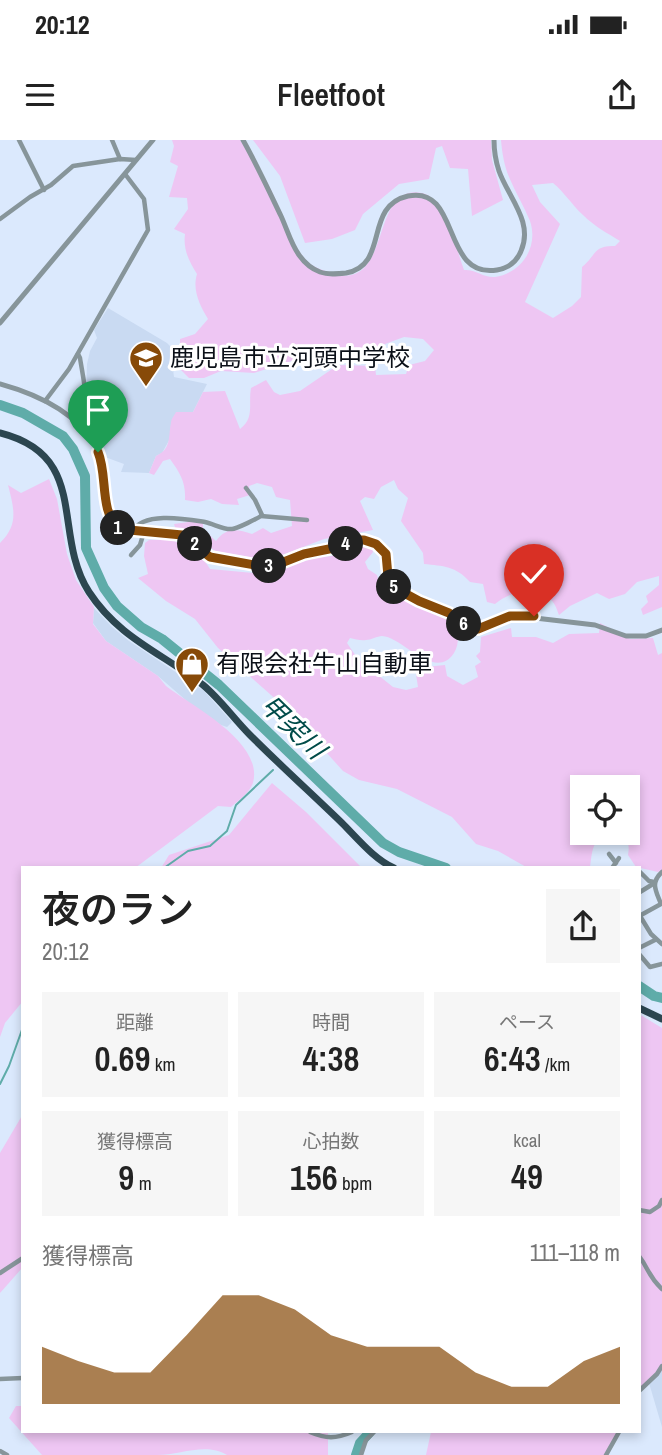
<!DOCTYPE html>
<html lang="ja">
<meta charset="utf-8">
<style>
body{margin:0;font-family:"Archivo Narrow","Noto Sans JP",sans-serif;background:#f6f6f6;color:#222;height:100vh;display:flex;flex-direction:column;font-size:26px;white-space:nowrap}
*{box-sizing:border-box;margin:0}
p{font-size:23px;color:#767676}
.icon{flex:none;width:38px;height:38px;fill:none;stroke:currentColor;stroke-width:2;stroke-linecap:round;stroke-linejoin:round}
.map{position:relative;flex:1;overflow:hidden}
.panel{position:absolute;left:21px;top:726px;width:620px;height:567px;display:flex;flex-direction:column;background:#fff;border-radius:0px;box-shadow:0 4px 10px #0003}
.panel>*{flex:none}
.buttons{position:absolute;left:570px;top:635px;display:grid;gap:14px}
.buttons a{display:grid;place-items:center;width:70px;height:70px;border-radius:0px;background:#fff;box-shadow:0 4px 10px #0003;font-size:35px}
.pin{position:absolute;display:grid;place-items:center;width:60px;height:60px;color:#fff;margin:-72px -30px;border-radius:50% 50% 50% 0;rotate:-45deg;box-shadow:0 0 7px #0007}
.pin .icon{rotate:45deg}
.km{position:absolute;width:35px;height:35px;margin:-18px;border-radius:50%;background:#222;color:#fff;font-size:19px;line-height:35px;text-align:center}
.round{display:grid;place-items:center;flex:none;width:74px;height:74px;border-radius:0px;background:#f6f6f6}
.overview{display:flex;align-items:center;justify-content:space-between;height:119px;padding:0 21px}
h1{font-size:38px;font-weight:600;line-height:52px}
.metrics{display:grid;grid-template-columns:repeat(3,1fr);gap:10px;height:119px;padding:7px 21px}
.metrics div{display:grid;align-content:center;border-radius:0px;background:#f6f6f6;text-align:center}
.metrics b{font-size:35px;font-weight:600}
.metrics small{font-size:19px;font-weight:400}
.metrics p{font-size:19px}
.chart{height:196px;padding:14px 21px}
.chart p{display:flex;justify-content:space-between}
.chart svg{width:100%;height:126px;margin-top:7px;fill:#874a08;opacity:.7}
.status{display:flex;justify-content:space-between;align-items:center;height:49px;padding:0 35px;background:#fff;direction:ltr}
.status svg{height:19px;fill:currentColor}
header{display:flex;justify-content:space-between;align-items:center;height:91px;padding:0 21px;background:#fff;font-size:32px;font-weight:600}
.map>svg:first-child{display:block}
.built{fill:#c9daf2}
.green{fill:#eec6f3;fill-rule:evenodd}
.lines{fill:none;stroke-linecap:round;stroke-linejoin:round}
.stream{stroke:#5faca9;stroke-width:2}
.river{stroke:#5faca9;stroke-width:10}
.minor{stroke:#87959a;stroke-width:4.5}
.tertiary{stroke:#87959a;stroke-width:5}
.trunk{stroke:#2c4650;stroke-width:7}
.route-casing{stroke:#fff;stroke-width:14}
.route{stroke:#874a08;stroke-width:9}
.labels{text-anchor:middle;stroke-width:6;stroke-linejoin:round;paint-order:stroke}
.poi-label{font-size:24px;fill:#0b1018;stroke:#fff;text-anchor:start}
.water-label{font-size:26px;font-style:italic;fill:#004b49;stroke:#fff}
</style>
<div class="status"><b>20:12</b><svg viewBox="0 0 49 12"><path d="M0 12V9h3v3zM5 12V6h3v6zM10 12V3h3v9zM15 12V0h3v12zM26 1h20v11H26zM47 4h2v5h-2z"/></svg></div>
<header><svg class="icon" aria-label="menu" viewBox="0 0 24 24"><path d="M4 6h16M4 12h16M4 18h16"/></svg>Fleetfoot<svg class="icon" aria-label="share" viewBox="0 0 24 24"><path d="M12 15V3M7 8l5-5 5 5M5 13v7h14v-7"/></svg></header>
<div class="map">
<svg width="662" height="1315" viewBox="0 0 662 1315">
<rect width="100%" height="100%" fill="#dbe9fd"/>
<g class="built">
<path d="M108,168L167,203L170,206L174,237L207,244L193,272L171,283L172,295L162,313L156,316L149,333L121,332L124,324L105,317L101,307L85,285L87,224L90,211L97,198L94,190Z"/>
<path d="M94,468L112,487L129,501L204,551L232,582L227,587L221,585L188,562L158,536L106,501L93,483Z"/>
<path d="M662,1230V1287L649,1243Z"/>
</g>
<g class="green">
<path d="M172,0H240C250,16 263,32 271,50C281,70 291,105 307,121C314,128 323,130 331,133C394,154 368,42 422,53C431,55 441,65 445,74C453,91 457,111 464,130C475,129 484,138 495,137C521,133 539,108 530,81C524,66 515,52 509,37C504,25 502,12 501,0H662V467L643,475L641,469L648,462L646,456L659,445V436L637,442L625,454L609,459L597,453L570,466L559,475C557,470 555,463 551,460C536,444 509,452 495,464L487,462L483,444L470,442C456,426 443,426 424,424L423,413L401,381L408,358L398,349L394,340L381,347L374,359L365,357L360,361L373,390L324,399L277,417L260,419L215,411L207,405L203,395L177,393L174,384L203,380V389L216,401C226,387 237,389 252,394L263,388L271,393L292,386L290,360L276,357L272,347L257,343L249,346L250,355L237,359L239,365L222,364L211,359L198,362L185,360C186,342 180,333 170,319L163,321L154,335L149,333L156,316C172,309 168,296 171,283C171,279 174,276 176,272H193L203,252L225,251L240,289C255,278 248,264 251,248L266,240L274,252L280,255L300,251L338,225L375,226L376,235L406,234L409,225L425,221L434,210L423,199L404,197L385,204L374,215L356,218L307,216L254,233L221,231L204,238H189L180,229V199L195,194L208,179C200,166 192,150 197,134C189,121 183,110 185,94L174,89L188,69L187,58L169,57L178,26L170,22L174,6ZM553,43C565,53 572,65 583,75C594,86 607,93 620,101L615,106C593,105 596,116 582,127L581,157L572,166L553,178L525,162L560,84L540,62L532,45Z"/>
<path d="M253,0H491L492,20L503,60L472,76L468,29L450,28L442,6L436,8L429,39L399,44L363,74L355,90L332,99L305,103L280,36Z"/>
<path d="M49,339L57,359L67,414L76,440L94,467L93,484L106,501L158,536L166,546C193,567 264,602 253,643C250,652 238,661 231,667L218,666L135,728H23V861L5,883L0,897V403C19,384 14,369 8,345L21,353Z"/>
<path d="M171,399C185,407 203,415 210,429L265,434L314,418L332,416L354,405L372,407L373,412L365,422L368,429L377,435L378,439L385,440C400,471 454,460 458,497C458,503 457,508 454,513C435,542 403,497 382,496C377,496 371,500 366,500C361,501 355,499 350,498L347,503L358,519L393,547L406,550L418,547L415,528L445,525L447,536L463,545L478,537L475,526L481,522L476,516L480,512L481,497L511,488L512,497H536L553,503L569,494L599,493L600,483L630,499L653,498L658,515L662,513V730L658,732L636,727L628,715C630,704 628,699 618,693H628V648H583V693H607C592,699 592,713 590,728H528L498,711L476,704L452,677L397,649L359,640L343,631L288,570L218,508L195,479L166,461L138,438L148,434L144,416L145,403L149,400Z"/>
<path d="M272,643L306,672L362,728H161L169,715L229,695Z"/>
<path d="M639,874L662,888V1230L639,1252Z"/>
<path d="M23,974V1127L0,1153V1013Z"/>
<path d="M16,1266H23V1292H328V1315H227C206,1302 180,1315 157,1315C119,1315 81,1315 42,1315L9,1278Z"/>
<path d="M431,1292H617L607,1315H426Z"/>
</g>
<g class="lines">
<g class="stream">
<path d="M164,728L188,711L210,706L227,691L236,665L273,630"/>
<path d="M0,944L9,926L23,887"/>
</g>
<g class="river">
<path d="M0,265L23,273L63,296L73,309L85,336L86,408L104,448L117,466L141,487L162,499L219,545L383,703L399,712L446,728"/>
<path d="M639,846L654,856L662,858"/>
<path d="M356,1315L360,1303L370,1292"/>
</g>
<g class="minor">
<path d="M19,0L44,50"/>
<path d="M112,0L120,19"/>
<path d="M0,79L30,57L51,45L73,26L120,19L136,20"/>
<path d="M78,214L80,218C83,238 91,267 80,286"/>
<path d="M45,261L69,229L148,90L144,59L125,34"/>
<path d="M261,376L307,380"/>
<path d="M132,392C143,371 186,379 205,382C214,384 224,390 232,389C236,389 259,378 262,375L255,360L246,348"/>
<path d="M131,415L140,405L144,392"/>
<path d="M609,714L616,723"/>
<path d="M612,728L619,718"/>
<path d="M639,731L649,741L654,742"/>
<path d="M640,752L653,744"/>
<path d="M641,775L661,764C656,751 650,743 662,732"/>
<path d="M640,776L651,794L662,804"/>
<path d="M639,808L655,800"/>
<path d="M639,814L650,827L662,824"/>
<path d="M639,1070L650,1072L659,1066L662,1060"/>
<path d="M639,1116C649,1129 648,1136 662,1149"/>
<path d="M0,1133L23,1118"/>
<path d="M0,1239L23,1238"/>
<path d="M639,1251L657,1234L662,1226"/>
<path d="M310,1292C326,1299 336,1299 352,1292"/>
<path d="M0,1311L7,1315"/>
<path d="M361,1315L366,1300L374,1292"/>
<path d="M606,1315L619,1292"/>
</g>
<g class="tertiary">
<path d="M243,0C257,25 269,51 281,76C287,89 291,104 299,115C304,122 312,129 320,132C328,135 337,134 346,133C390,125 363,66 408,56C461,45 441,139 497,130C509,128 517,121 521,111C534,82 508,57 499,31C496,22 494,10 494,0"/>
<path d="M0,183L153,0"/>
<path d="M0,244C36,254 75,271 95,305C109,330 98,378 122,390L182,395L210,417L266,427L277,425L304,414L329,410L356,400L364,399L376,404L385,414L388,436L395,448L419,461L449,473L473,488L478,489L502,478L518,476L595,485L626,496H646L662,490"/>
</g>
<g class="trunk">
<path d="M0,293C91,316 51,393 89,452C119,498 162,513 203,545C220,559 234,579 250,595C280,625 312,654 342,683C358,699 374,719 394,728"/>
<path d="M639,868L662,879"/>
</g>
</g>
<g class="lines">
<g class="route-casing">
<path id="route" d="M98,312C108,336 99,371 119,389L182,395L210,417L266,427L276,425L304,414L339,407L356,400H364L376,404L386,414L388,436L395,448L419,461L449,473L469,487L478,489L510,476H534"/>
</g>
<use href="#route" class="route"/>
</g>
<defs>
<g id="school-pin" transform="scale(1.75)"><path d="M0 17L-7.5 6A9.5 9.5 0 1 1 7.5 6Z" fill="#874a08" stroke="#fff"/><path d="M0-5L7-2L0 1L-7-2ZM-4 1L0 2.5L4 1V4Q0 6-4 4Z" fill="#fff"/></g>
<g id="shop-pin" transform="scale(1.75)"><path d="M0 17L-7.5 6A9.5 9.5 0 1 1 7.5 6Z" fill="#874a08" stroke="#fff"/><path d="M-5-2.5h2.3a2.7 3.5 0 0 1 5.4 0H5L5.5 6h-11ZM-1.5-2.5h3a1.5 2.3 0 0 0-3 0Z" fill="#fff"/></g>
</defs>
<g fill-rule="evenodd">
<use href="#school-pin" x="146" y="218"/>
<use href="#shop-pin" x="192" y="524"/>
</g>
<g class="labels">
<g class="poi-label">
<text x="170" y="226">鹿児島市立河頭中学校</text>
<text x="216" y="532">有限会社牛山自動車</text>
</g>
<g class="water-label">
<text transform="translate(293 587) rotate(44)" y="9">甲突川</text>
</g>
</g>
</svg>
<div class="buttons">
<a><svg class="icon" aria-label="locate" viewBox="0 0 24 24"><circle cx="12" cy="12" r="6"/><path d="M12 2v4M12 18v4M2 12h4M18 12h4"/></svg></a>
</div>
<div class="pin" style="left:98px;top:312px;background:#1e9e55"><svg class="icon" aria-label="arrive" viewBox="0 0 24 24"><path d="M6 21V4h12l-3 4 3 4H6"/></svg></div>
<div class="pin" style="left:534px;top:476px;background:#d93025"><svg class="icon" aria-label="check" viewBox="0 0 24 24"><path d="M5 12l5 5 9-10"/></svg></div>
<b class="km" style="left:118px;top:388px">1</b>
<b class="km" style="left:195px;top:404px">2</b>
<b class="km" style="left:269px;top:426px">3</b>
<b class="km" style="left:346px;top:404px">4</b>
<b class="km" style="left:394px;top:447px">5</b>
<b class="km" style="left:464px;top:484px">6</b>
<section class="panel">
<div class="overview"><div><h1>夜のラン</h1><p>20:12</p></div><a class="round"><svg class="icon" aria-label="share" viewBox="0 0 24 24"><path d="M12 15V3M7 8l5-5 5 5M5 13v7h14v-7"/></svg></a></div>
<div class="metrics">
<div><p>距離</p><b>0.69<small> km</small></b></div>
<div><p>時間</p><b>4:38</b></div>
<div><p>ペース</p><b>6:43<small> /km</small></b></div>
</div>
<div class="metrics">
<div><p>獲得標高</p><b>9<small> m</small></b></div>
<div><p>心拍数</p><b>156<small> bpm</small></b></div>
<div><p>kcal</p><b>49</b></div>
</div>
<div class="chart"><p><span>獲得標高</span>111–118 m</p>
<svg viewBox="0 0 160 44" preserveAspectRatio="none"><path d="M0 44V24L10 29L20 33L30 33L40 20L50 6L60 6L70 11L80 20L90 24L100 24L110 24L120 33L130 38L140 38L150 29L160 24V44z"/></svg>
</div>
</section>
</div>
